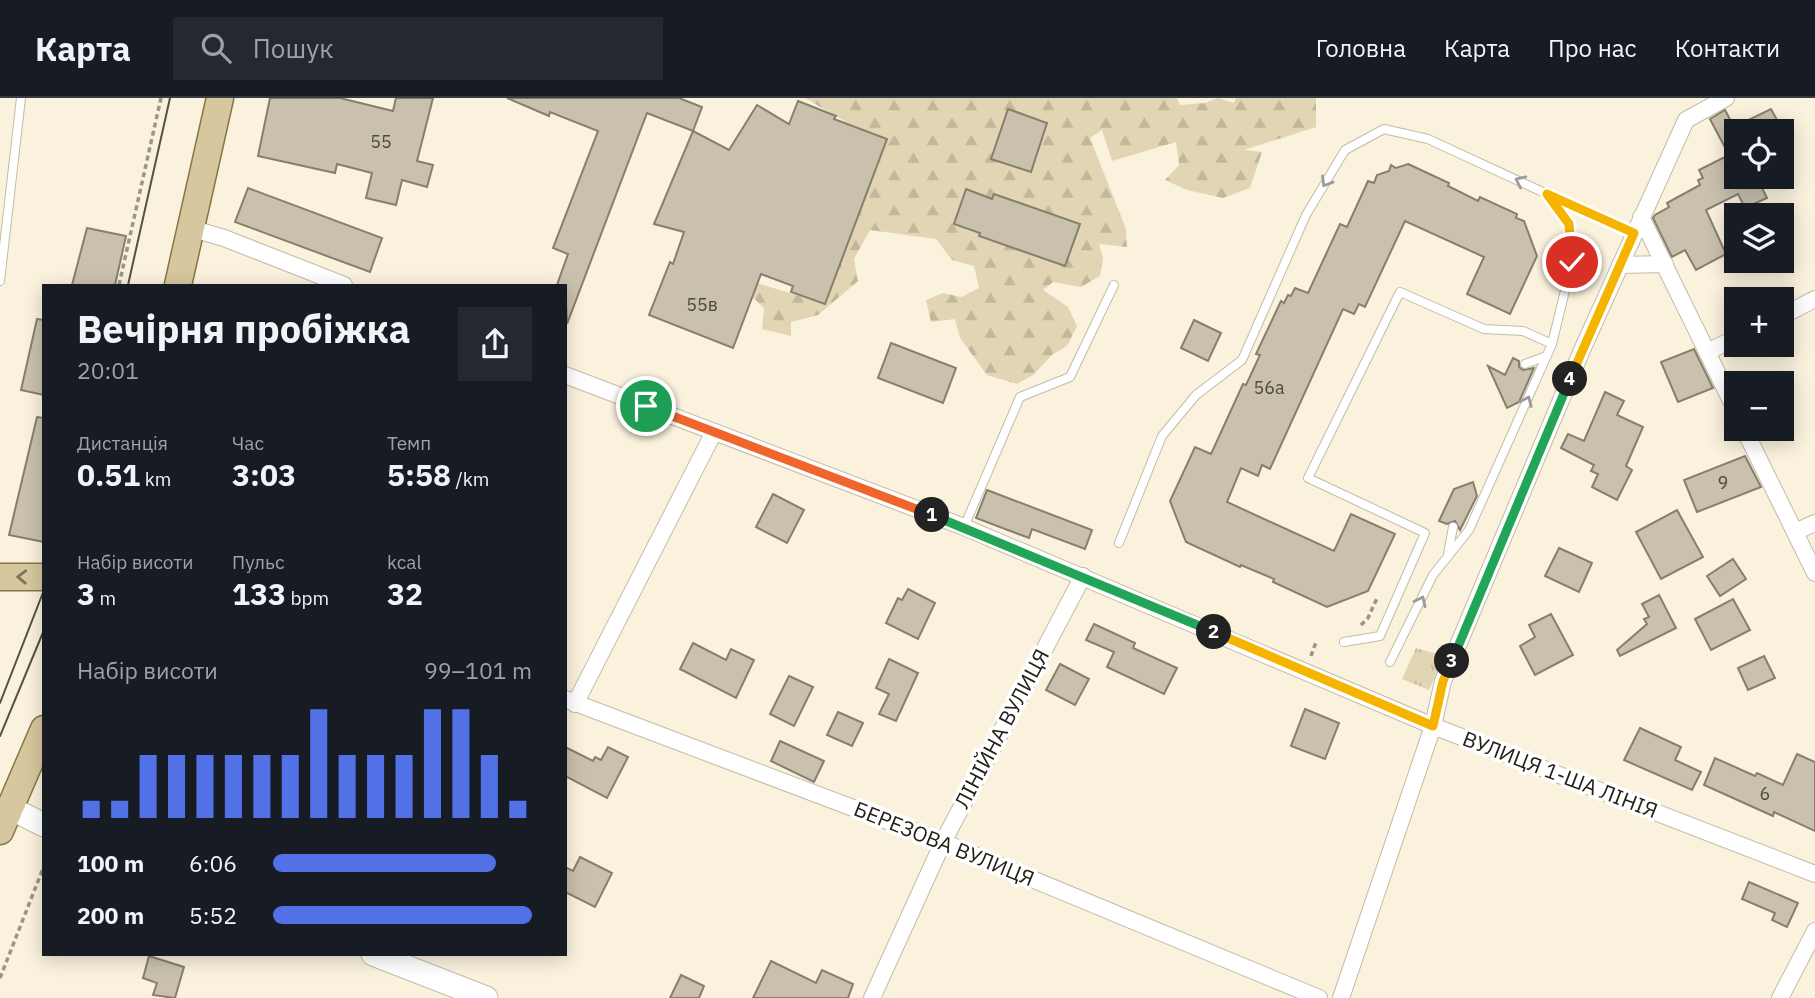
<!DOCTYPE html>
<html lang="uk">
<meta charset="utf-8">
<style>
body{margin:0;font-family:"IBM Plex Sans",sans-serif;background:#242831;color:#f1f3f6;height:100vh;display:flex;flex-direction:column;font-size:26px;white-space:nowrap}
*{box-sizing:border-box;margin:0}
p{font-size:23px;color:#9ea1a6}
.icon{flex:none;width:38px;height:38px;fill:none;stroke:currentColor;stroke-width:2;stroke-linecap:round;stroke-linejoin:round}
.map{position:relative;flex:1;overflow:hidden}
.panel{position:absolute;left:42px;top:186px;width:525px;height:672px;display:flex;flex-direction:column;background:#171b24;border-radius:0px;box-shadow:0 4px 18px #0003}
.panel>*{flex:none}
.controls{position:absolute;left:1724px;top:21px;display:grid;gap:14px}
.controls a{display:grid;place-items:center;width:70px;height:70px;border-radius:0px;background:#171b24;box-shadow:0 4px 18px #0003;font-size:35px}
.pin{position:absolute;display:grid;place-items:center;width:60px;height:60px;color:#fff;margin:-30px;border:4px solid #fff;border-radius:50%;box-shadow:0 2px 7px #0007}
.km{position:absolute;width:35px;height:35px;margin:-18px;border-radius:50%;background:#222;color:#fff;font-size:19px;line-height:35px;text-align:center}
.round{display:grid;place-items:center;flex:none;width:74px;height:74px;border-radius:0px;background:#242831}
.overview{display:flex;align-items:center;justify-content:space-between;height:119px;padding:0 35px}
h1{font-size:38px;font-weight:700;line-height:52px}
.metrics{display:grid;grid-template-columns:repeat(3,1fr);gap:10px;height:119px;padding:7px 35px}
.metrics div{display:grid;align-content:center}
.metrics b{font-size:30px;font-weight:700}
.metrics small{font-size:19px;font-weight:400}
.metrics p{font-size:19px}
.chart{height:196px;padding:14px 35px}
.chart p{display:flex;justify-content:space-between}
.chart svg{width:100%;height:126px;margin-top:7px;stroke:#5271e6;stroke-width:6}
ul{padding:0 35px;list-style:none;font-size:23px}
li{display:grid;grid-template-columns:112px 84px 1fr;align-items:center;height:52px}
li i{height:18px;border-radius:9px;background:#5271e6}
header{display:flex;align-items:center;gap:42px;box-sizing:border-box;height:98px;padding:0 35px;background:#171b24;border-bottom:2px solid #363941}
header strong{font-size:33px}
nav{display:flex;gap:38px;margin-inline-start:auto;font-size:24px}
.search{width:490px;height:63px;background:#242831;display:flex;align-items:center;gap:18px;box-sizing:border-box;padding:0 24px;border-radius:0px;color:#9ea1a6;font-size:26px}
.map>svg:first-child{display:block}
.grass{fill:url(#grass-tufts)}
.forest{fill:url(#forest-firs)}
.building{fill:#c9c1ad;stroke:#867f6c;stroke-width:2}
.lines{fill:none;stroke-linecap:round;stroke-linejoin:round}
.lane-casing{stroke:#c3bba7;stroke-width:10}
.street-casing{stroke:#c3bba7;stroke-width:18}
.secondary-casing{stroke:#c3bba7;stroke-width:25}
.primary-casing{stroke:#877546;stroke-width:29}
.path{stroke:#9b9586;stroke-width:3.5;stroke-dasharray:5 3.5;stroke-linecap:butt}
.lane{stroke:#fff;stroke-width:8}
.street{stroke:#fff;stroke-width:16}
.secondary{stroke:#fff;stroke-width:23}
.primary{stroke:#d7c79e;stroke-width:26}
.tram{stroke:#555146;stroke-width:2}
.oneway{stroke:#9c9b98}
.oneway2{stroke:#7e745c}
.split-1-casing{stroke:#fff;stroke-width:14}
.split-2-casing{stroke:#fff;stroke-width:14}
.split-3-casing{stroke:#fff;stroke-width:14}
.split-4-casing{stroke:#fff;stroke-width:14}
.split-5-casing{stroke:#fff;stroke-width:14}
.split-1{stroke:#f0652b;stroke-width:9}
.split-2{stroke:#22a559;stroke-width:9}
.split-3{stroke:#f5b400;stroke-width:9}
.split-4{stroke:#22a559;stroke-width:9}
.split-5{stroke:#f5b400;stroke-width:9}
.labels{text-anchor:middle;stroke-width:7;stroke-linejoin:round;paint-order:stroke}
.number-label{font-size:18px;fill:#4d493e}
.street-label{font-size:21px;fill:#242119;stroke:#fff}
</style>
<header>
<strong>Карта</strong>
<div class="search"><svg class="icon" aria-label="search" viewBox="0 0 24 24"><circle cx="10" cy="10" r="6"/><path d="M15 15l6 6"/></svg>Пошук</div>
<nav><a>Головна</a><a>Карта</a><a>Про нас</a><a>Контакти</a></nav>
</header>
<div class="map">
<svg width="1815" height="900" viewBox="0 0 1815 900">
<defs>
<pattern id="grass-tufts" width="24" height="20" patternUnits="userSpaceOnUse" patternTransform="scale(1.75)"><rect width="24" height="20" fill="#e2d5b4"/><path d="M3 7l-1-3M5 7V3M7 7l1-3M15 17l-1-3M17 17v-4M19 17l1-3" fill="none" stroke="#c2b79a"/></pattern>
<pattern id="forest-firs" width="22" height="20" patternUnits="userSpaceOnUse" patternTransform="scale(1.75)"><rect width="22" height="20" fill="#e2d5b4"/><path d="M5 1l3.5 6h-7zM16 11l3.5 6h-7z" fill="#c2b79a"/></pattern>
</defs>
<rect width="100%" height="100%" fill="#faf2dd"/>
<path class="grass" d="M1416,550L1444,558L1429,592L1402,581Z"/>
<path class="forest" d="M805,0H1177L1180,7L1205,5L1218,0L1234,5L1236,0H1316V29L1244,52L1262,54L1250,90L1223,100L1187,92L1165,82L1179,67L1176,44L1112,63L1102,32L1090,40L1126,131L1127,149L1099,146L1103,160L1100,178L1081,189L1053,184L1043,192L1068,209L1077,228L1067,248L1053,256L1033,277L1017,286L987,277L960,240L955,221L931,224L926,202L943,195L961,199L979,190L974,168L952,162L936,141L870,132L854,161L858,183L818,217L791,224V238L762,231L764,210L738,186L735,178L825,206L886,41L853,28Z"/>
<g class="building">
<path d="M270,0H340L393,13L396,0H433L417,63L433,67L427,89L402,82L396,107L366,100L372,75L337,66L335,75L258,58Z"/>
<path d="M507,0H679L702,9L693,33L647,15L567,226L565,187H557L568,156L553,150L598,33L550,14L549,18Z"/>
<path d="M798,3L836,18L834,21L887,41L825,206L791,194L793,188L761,176L733,250L649,217L670,164L673,166L684,134L654,126L693,33L729,52L757,7L789,26Z"/>
<path d="M1008,11L1047,25L1031,74L991,61Z"/>
<path d="M1771,11L1783,33H1736V79H1775L1760,86L1767,100L1745,110L1738,96L1706,112L1726,156L1696,172L1685,152L1672,159L1653,120L1655,117L1669,109L1667,105L1700,87L1698,82L1703,80L1699,72L1729,57L1710,21L1725,12L1734,29Z"/>
<path d="M1408,66L1449,85L1448,88L1478,103L1480,99L1517,116L1516,120L1524,123L1537,158L1510,216L1467,196L1484,159L1405,123L1365,209L1359,206L1354,216L1343,211L1270,371L1262,367L1258,378L1241,370L1227,404L1334,453L1351,416L1395,436L1368,493L1327,509L1273,484L1274,481L1241,467L1240,469L1186,444L1170,403L1195,349L1211,356L1243,286L1246,287L1260,257L1256,256L1281,203L1284,205L1288,197L1291,198L1295,190L1308,195L1340,126L1347,129L1368,83L1374,85L1377,77L1389,73L1391,67L1396,70Z"/>
<path d="M248,90L382,140L370,174L235,124Z"/>
<path d="M966,91L992,101L994,96L1080,126L1065,168L979,138L980,135L954,126Z"/>
<path d="M87,130L126,138L115,187H72Z"/>
<path d="M37,221L44,222V297L21,292Z"/>
<path d="M1194,222L1221,235L1208,263L1181,250Z"/>
<path d="M891,245L956,270L943,305L878,280Z"/>
<path d="M1694,251L1713,290L1678,304L1661,264Z"/>
<path d="M1513,260L1519,263V269L1523,272L1534,270L1519,304L1507,310L1488,268L1505,277Z"/>
<path d="M1605,294L1624,303L1617,317L1643,329L1626,368L1632,372L1617,402L1592,389L1598,376L1591,373L1594,367L1561,350L1568,336L1584,343Z"/>
<path d="M37,319L44,320V444L9,437Z"/>
<path d="M1745,358L1761,389L1697,414L1684,382Z"/>
<path d="M1473,384L1477,398L1460,432L1455,423L1447,426L1439,423L1454,391Z"/>
<path d="M987,392L1092,432L1085,451L1032,431L1029,440L976,420Z"/>
<path d="M773,396L804,412L787,445L756,429Z"/>
<path d="M1677,412L1703,459L1661,481L1636,434Z"/>
<path d="M1559,450L1592,465L1579,494L1545,478Z"/>
<path d="M1733,461L1746,481L1720,498L1707,478Z"/>
<path d="M908,491L935,505L918,541L886,525L898,500L902,502Z"/>
<path d="M1659,497L1676,530L1620,558L1617,552L1647,526L1644,521L1649,519L1642,506Z"/>
<path d="M1733,501L1750,532L1711,552L1695,521Z"/>
<path d="M1551,516L1573,557L1535,577L1520,548L1535,539L1529,527Z"/>
<path d="M1094,526L1135,545L1133,550L1177,570L1164,596L1107,569L1114,554L1086,542Z"/>
<path d="M693,545L726,562L731,551L754,562L736,600L680,571Z"/>
<path d="M1764,558L1775,580L1748,592L1738,570Z"/>
<path d="M889,561L918,575L896,623L879,616L889,596L876,590Z"/>
<path d="M1060,566L1089,581L1075,607L1046,592Z"/>
<path d="M789,578L813,589L794,628L770,616Z"/>
<path d="M1305,611L1339,625L1325,661L1291,648Z"/>
<path d="M838,614L863,625L852,648L827,637Z"/>
<path d="M1640,630L1681,649L1675,662L1701,674L1692,692L1624,662Z"/>
<path d="M780,643L824,663L814,684L771,663Z"/>
<path d="M565,649L593,663L595,659L601,662L608,649L628,659L607,700L565,678Z"/>
<path d="M1797,656L1815,664V733L1774,714L1773,718L1704,687L1715,660L1755,678L1757,675L1783,687Z"/>
<path d="M580,759L612,775L595,809L565,794V769L573,773Z"/>
<path d="M1749,784L1798,805L1787,829L1772,822L1775,815L1742,801Z"/>
<path d="M149,858L184,869L175,900L153,897L157,885L143,880Z"/>
<path d="M771,863L816,885L822,872L853,886L848,900H753Z"/>
<path d="M681,877L704,888L699,900H670Z"/>
</g>
<g class="lines">
<g class="lane-casing">
<g id="lane">
<path d="M1549,97L1634,135"/>
<path d="M0,183L21,0"/>
<path d="M1525,266L1547,258"/>
<path d="M964,429L1020,299L1070,279L1114,187"/>
<path d="M1119,445L1162,338L1196,297L1242,262L1306,117L1345,52L1384,31L1428,41L1547,96L1569,126L1572,164L1552,246L1469,432L1433,477L1390,564"/>
<path d="M1448,456L1453,429"/>
<path d="M1344,544L1380,538L1425,435L1308,380L1400,194L1484,231L1523,233L1552,246"/>
</g>
</g>
<g class="street-casing">
<g id="street">
<path d="M1641,119L1736,313"/>
<path d="M190,130L224,140L344,187"/>
<path d="M1620,167L1665,166"/>
<path d="M1782,218L1815,201"/>
<path d="M1707,254L1736,240"/>
<path d="M565,277L964,429L1433,628L1815,776"/>
<path d="M1744,331L1815,475"/>
<path d="M1795,434L1815,425"/>
<path d="M565,601L943,744L1319,900"/>
<path d="M575,606L714,334"/>
<path d="M872,900L943,744L1083,478"/>
<path d="M1341,900L1433,628L1443,583L1582,252L1686,22L1726,0"/>
<path d="M1780,900L1815,833"/>
</g>
</g>
<g class="secondary-casing">
<g id="secondary">
<path d="M10,710L44,727"/>
<path d="M373,856L486,900"/>
</g>
</g>
<g class="primary-casing">
<g id="primary">
<path d="M178,187L220,0"/>
<path d="M0,479H44"/>
<path d="M0,733L44,631"/>
</g>
</g>
<g class="path">
<path d="M119,187L161,0"/>
<path d="M1361,527L1368,520L1378,498"/>
<path d="M1311,558L1316,544"/>
<path d="M0,880L44,768"/>
</g>
<use href="#lane" class="lane"/>
<use href="#street" class="street"/>
<use href="#secondary" class="secondary"/>
<use href="#primary" class="primary"/>
<g class="tram">
<path d="M128,187L170,0"/>
<path d="M0,605L44,492"/>
<path d="M0,638L44,532"/>
</g>
</g>
<defs><path id="oneway-chevron" d="M-2-3.5L2.5 0L-2 3.5" fill="none" stroke-width="1.6" stroke-linecap="round" stroke-linejoin="round" transform="scale(1.75)"/></defs>
<g class="oneway">
<use href="#oneway-chevron" transform="translate(1520 83) rotate(-155)"/>
<use href="#oneway-chevron" transform="translate(1326 84) rotate(121)"/>
<use href="#oneway-chevron" transform="translate(1527 303) rotate(-66)"/>
<use href="#oneway-chevron" transform="translate(1421 503) rotate(-64)"/>
</g>
<use class="oneway2" href="#oneway-chevron" transform="translate(22 479) rotate(-179)"/>
<g class="lines">
<g class="split-1-casing">
<path id="split-1" d="M646,308L932,417"/>
</g>
<g class="split-2-casing">
<path id="split-2" d="M932,417L1214,534"/>
</g>
<g class="split-3-casing">
<path id="split-3" d="M1214,534L1433,628L1443,583L1452,563"/>
</g>
<g class="split-4-casing">
<path id="split-4" d="M1452,563L1570,281"/>
</g>
<g class="split-5-casing">
<path id="split-5" d="M1570,281L1634,135L1547,96L1569,126L1572,164"/>
</g>
<use href="#split-1" class="split-1"/>
<use href="#split-2" class="split-2"/>
<use href="#split-3" class="split-3"/>
<use href="#split-4" class="split-4"/>
<use href="#split-5" class="split-5"/>
</g>
<g class="labels">
<g class="number-label">
<text x="381" y="50">55</text>
<text x="702" y="213">55в</text>
<text x="1269" y="296">56а</text>
<text x="1723" y="391">9</text>
<text x="1765" y="702">6</text>
</g>
<g class="street-label">
<text transform="translate(1002 631) rotate(-62)" y="7">ЛІНІЙНА ВУЛИЦЯ</text>
<text transform="translate(1560 677) rotate(21)" y="7">ВУЛИЦЯ 1-ША ЛІНІЯ</text>
<text transform="translate(944 746) rotate(22)" y="7">БЕРЕЗОВА ВУЛИЦЯ</text>
</g>
</g>
</svg>
<div class="controls">
<a><svg class="icon" aria-label="locate" viewBox="0 0 24 24"><circle cx="12" cy="12" r="6"/><path d="M12 2v4M12 18v4M2 12h4M18 12h4"/></svg></a>
<a><svg class="icon" aria-label="layers" viewBox="0 0 24 24"><path d="M12 4l9 5-9 5-9-5zM3 14l9 5 9-5"/></svg></a>
<a>+</a>
<a>−</a>
</div>
<div class="pin" style="left:646px;top:308px;background:#1e9e55"><svg class="icon" aria-label="arrive" viewBox="0 0 24 24"><path d="M6 21V4h12l-3 4 3 4H6"/></svg></div>
<div class="pin" style="left:1572px;top:164px;background:#d93025"><svg class="icon" aria-label="check" viewBox="0 0 24 24"><path d="M5 12l5 5 9-10"/></svg></div>
<b class="km" style="left:932px;top:417px">1</b>
<b class="km" style="left:1214px;top:534px">2</b>
<b class="km" style="left:1452px;top:563px">3</b>
<b class="km" style="left:1570px;top:281px">4</b>
<section class="panel">
<div class="overview"><div><h1>Вечірня пробіжка</h1><p>20:01</p></div><a class="round"><svg class="icon" aria-label="share" viewBox="0 0 24 24"><path d="M12 15V3M7 8l5-5 5 5M5 13v7h14v-7"/></svg></a></div>
<div class="metrics">
<div><p>Дистанція</p><b>0.51<small> km</small></b></div>
<div><p>Час</p><b>3:03</b></div>
<div><p>Темп</p><b>5:58<small> /km</small></b></div>
</div>
<div class="metrics">
<div><p>Набір висоти</p><b>3<small> m</small></b></div>
<div><p>Пульс</p><b>133<small> bpm</small></b></div>
<div><p>kcal</p><b>32</b></div>
</div>
<div class="chart"><p><span>Набір висоти</span>99–101 m</p>
<svg viewBox="0 0 160 44" preserveAspectRatio="none"><path d="M5 44V38M15 44V38M25 44V22M35 44V22M45 44V22M55 44V22M65 44V22M75 44V22M85 44V6M95 44V22M105 44V22M115 44V22M125 44V6M135 44V6M145 44V22M155 44V38"/></svg>
</div>
<ul>
<li><b>100 m</b>6:06<i style="width:86%"></i></li>
<li><b>200 m</b>5:52<i style="width:100%"></i></li>
</ul>
</section>
</div>
